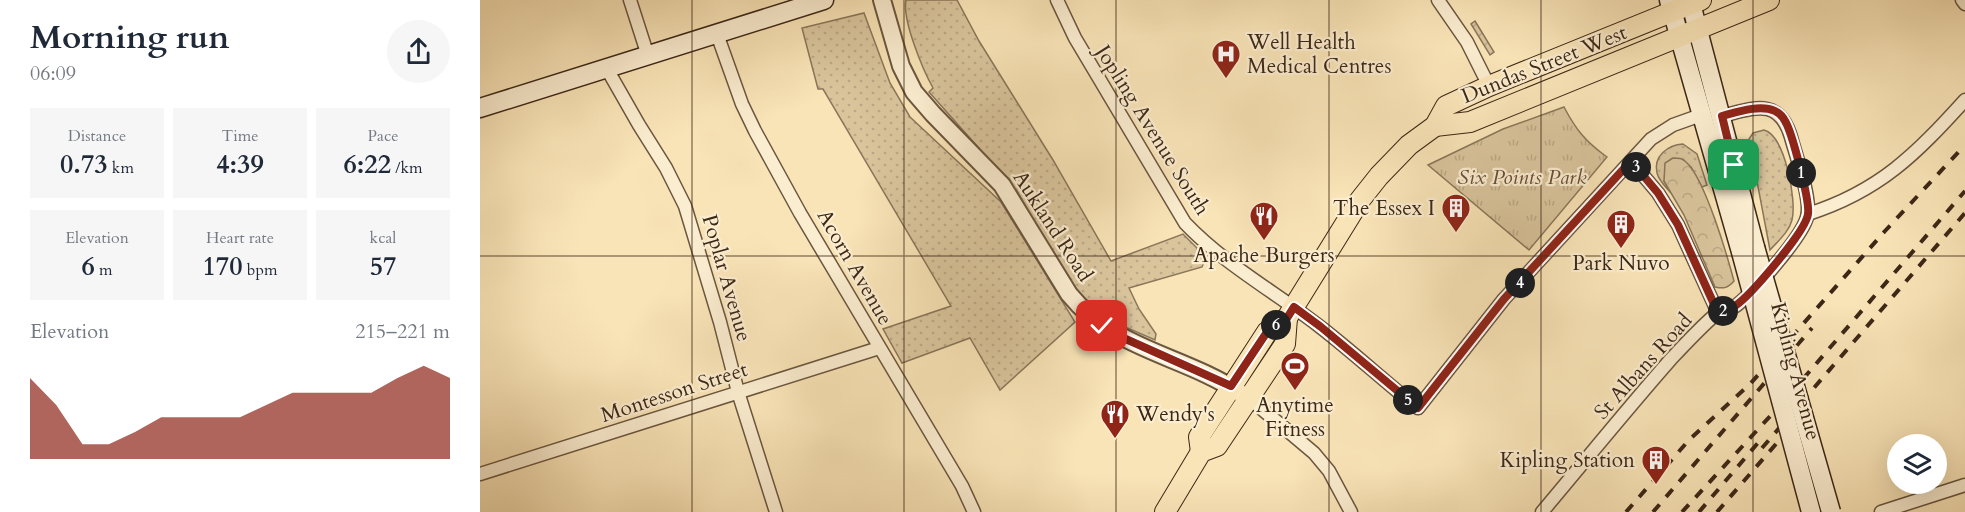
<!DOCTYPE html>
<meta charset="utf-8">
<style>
body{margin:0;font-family:Cardo,serif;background:#f6f6f7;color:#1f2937;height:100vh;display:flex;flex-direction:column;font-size:22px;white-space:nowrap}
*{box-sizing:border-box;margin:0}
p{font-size:20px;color:#747a83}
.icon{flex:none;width:33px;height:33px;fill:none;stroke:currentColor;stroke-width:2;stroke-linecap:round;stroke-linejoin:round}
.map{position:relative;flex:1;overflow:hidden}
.drawer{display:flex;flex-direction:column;background:#fff;width:480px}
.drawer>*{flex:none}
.buttons{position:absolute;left:1407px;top:434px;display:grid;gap:12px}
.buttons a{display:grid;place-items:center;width:60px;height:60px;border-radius:50%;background:#fff;box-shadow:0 6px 24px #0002;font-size:30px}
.pin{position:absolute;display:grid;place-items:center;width:51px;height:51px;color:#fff;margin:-26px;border-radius:12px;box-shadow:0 3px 9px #0006}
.km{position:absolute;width:30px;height:30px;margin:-15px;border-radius:50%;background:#222;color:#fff;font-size:16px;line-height:30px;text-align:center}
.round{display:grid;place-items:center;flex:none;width:63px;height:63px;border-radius:32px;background:#f6f6f7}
.headline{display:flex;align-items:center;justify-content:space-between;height:102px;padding:0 30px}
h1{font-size:33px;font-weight:600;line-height:45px}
.metrics{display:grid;grid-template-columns:repeat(3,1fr);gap:9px;height:102px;padding:6px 30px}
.metrics div{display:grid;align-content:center;border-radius:0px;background:#f6f6f7;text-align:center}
.metrics b{font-size:26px;font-weight:600}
.metrics small{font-size:16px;font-weight:400}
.metrics p{font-size:16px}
.chart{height:168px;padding:12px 30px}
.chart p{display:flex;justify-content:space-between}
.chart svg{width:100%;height:108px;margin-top:6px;fill:#8f2418;opacity:.7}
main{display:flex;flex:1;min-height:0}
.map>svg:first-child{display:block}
.grass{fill:url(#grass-dots);stroke:#8a765a;stroke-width:1.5}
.forest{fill:url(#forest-crowns);stroke:#8a765a;stroke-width:1.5}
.park{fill:url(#park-tufts);stroke:#8a765a;stroke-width:1.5}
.garden{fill:url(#garden-furrows);stroke:#8a765a;stroke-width:1.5}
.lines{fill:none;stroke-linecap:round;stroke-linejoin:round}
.minor-casing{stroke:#6b563f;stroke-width:15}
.tertiary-casing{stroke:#6b563f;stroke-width:20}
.secondary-casing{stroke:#3c2717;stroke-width:21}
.primary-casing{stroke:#3c2717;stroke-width:22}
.minor{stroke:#fbedd0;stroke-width:12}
.tertiary{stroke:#fbedd0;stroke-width:16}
.secondary{stroke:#fbedd0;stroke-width:18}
.primary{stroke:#f9e4b7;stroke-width:20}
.rail{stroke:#3c2717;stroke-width:4;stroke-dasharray:10 10;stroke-linecap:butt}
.secondary-bridge-casing{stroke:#3c2717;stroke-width:21;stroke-linecap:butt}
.secondary-bridge{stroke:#fbedd0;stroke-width:18}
.route-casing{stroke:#fff;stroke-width:12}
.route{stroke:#8f2418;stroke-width:8}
.grid{fill:none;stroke:#3c2717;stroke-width:1.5;stroke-opacity:0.55}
.labels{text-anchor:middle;stroke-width:4.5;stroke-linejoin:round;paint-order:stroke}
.poi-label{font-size:21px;fill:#3c2717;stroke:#fbedd0}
.street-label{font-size:21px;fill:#3c2717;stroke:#fbedd0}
.park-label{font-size:21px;font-style:italic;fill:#634e38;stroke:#fbedd0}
</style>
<main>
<section class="drawer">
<div class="headline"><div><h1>Morning run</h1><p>06:09</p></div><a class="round"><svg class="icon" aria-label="share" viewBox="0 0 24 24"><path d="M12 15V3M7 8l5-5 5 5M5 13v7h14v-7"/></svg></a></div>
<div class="metrics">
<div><p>Distance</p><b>0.73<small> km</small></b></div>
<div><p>Time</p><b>4:39</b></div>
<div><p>Pace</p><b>6:22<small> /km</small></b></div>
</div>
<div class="metrics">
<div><p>Elevation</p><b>6<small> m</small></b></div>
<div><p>Heart rate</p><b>170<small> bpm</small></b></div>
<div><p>kcal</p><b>57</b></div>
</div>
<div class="chart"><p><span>Elevation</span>215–221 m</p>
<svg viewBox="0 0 160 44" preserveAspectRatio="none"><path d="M0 44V11L10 22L20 38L30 38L40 33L50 27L60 27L70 27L80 27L90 22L100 17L110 17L120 17L130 17L140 11L150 6L160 11V44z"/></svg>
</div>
</section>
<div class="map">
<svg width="1485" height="512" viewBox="0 0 1485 512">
<defs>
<pattern id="grass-dots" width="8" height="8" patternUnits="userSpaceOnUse" patternTransform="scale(1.5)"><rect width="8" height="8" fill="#d9c49c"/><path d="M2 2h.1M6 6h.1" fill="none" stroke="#bba886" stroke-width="1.8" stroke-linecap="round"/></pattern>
<pattern id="forest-crowns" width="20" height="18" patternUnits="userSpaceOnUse" patternTransform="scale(1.5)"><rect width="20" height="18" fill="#d9c49c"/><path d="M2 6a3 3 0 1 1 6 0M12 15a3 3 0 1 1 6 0" fill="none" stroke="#bba886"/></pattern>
<pattern id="park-tufts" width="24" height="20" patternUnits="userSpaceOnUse" patternTransform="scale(1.5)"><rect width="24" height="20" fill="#d9c49c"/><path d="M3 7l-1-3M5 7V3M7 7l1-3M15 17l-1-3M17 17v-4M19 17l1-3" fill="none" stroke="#bba886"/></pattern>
<pattern id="garden-furrows" width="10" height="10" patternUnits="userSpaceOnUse" patternTransform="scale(1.5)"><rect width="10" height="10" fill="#d9c49c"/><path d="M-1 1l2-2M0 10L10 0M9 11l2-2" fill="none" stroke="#bba886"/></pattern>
</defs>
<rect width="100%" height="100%" fill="#f9e4b7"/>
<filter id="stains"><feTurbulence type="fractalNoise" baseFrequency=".00333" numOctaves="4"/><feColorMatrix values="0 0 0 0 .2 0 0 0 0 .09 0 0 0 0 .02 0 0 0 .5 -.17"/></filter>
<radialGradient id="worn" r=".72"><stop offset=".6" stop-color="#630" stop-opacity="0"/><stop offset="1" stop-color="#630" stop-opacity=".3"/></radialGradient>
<g class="grass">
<path d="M426,0H477L499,41L573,160L631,261L703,234L726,257L722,267L649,288L659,309L676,334L675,340L636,323L624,316L604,299L592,285L582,269L537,191L449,92L453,88C443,70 422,20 426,0Z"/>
<path d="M384,13L410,83L430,117L521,202L595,322L520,390L490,338L422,363L403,329L471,306L343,89H338L322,28Z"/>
<path d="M1284,130C1305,135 1317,201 1312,220C1309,232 1298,241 1290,250L1269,139L1273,133Z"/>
<path d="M1203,144L1217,154L1227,185L1222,187L1211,167L1184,181L1191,193C1186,187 1179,181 1177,173C1173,156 1188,145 1203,144Z"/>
</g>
<path class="forest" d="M1193,158C1199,158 1202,158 1206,162C1225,179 1247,255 1254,281C1248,288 1244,289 1235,287L1204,215L1184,181L1185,163Z"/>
<path class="park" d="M1084,107C1096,130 1106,142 1127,157L1049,250L948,165L1023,129Z"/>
<path class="garden" d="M995,21L1014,52L1010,55L991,24Z"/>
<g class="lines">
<g class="minor-casing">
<g id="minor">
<path d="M150,0L168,56"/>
<path d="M577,0L595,38L705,223C744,264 795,292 839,326C873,352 905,382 938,408L1024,299L1171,139L1193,125L1221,115"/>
<path d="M958,0L987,42L1009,86"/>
<path d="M1482,0L1485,4"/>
<path d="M237,34L262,104L275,131L320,213L482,486L494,512"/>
<path d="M127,69L159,125L186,168L205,206L240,322L258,392L296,512"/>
<path d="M1151,161L1178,193L1198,225L1238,313"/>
<path d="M1328,214C1400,191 1436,154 1485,100"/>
<path d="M770,399L834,453L849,471L871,512"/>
<path d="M0,474L399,348"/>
<path d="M1062,512C1105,461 1147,409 1191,359C1205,344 1220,328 1236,314C1242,310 1251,310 1257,305C1274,291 1322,237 1327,217C1332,200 1316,156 1311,137C1299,97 1274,108 1242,116"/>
<path d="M1401,512L1485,485"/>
</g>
</g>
<g class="tertiary-casing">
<path id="tertiary" d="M402,0L421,66L434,92L453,114L522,185L589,294C634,350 703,355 760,393"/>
</g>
<g class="secondary-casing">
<g id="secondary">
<path d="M1189,0L1261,252"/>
<path d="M1210,0L1275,247"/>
<path d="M0,108L344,0"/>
</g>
</g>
<g class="primary-casing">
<g id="primary">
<path d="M955,126L990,122L1289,0"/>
<path d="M721,452L719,437L787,332L807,318L880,200L899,176L929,145L955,126L966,106L1009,86L1221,0"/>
<path d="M685,512L721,452L737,446L805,344L807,318"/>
</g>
</g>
<use href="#minor" class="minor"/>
<use href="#tertiary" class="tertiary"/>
<use href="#secondary" class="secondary"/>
<use href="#primary" class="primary"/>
<g class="rail">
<path d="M1282,448L1485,213"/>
<path d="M1146,512L1209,440L1271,383L1405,231L1485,145"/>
<path d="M1173,512L1332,328"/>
<path d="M1202,512L1304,401L1485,191"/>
<path d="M1219,512L1283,437"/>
<path d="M1237,512L1296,444"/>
</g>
<g class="secondary-bridge-casing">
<g id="secondary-bridge">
<path d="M1275,247L1351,512"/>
<path d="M1261,252L1331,512"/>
</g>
</g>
<use href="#secondary-bridge" class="secondary-bridge"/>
</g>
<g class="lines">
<g class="route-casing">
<path id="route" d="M622,326L639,336L751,386L787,332L807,318L814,307L841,327L938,408L1024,299L1151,161L1178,193L1198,225L1238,313C1243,310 1250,310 1255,306C1271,295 1326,231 1328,214C1330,201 1312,132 1305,121C1303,117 1299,113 1295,111C1280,104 1257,112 1242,116L1254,165"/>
</g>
<use href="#route" class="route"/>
</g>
<path class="grid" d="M212,0V512M424,0V512M636,0V512M849,0V512M1061,0V512M1273,0V512M0,256H1485"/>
<defs>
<g id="hospital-pin" transform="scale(1.5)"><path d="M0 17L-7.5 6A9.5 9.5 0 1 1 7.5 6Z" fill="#8f2418" stroke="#fbedd0"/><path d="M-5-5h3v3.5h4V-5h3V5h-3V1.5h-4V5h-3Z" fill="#fff"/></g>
<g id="building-pin" transform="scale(1.5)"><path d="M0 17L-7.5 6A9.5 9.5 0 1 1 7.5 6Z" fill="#8f2418" stroke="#fbedd0"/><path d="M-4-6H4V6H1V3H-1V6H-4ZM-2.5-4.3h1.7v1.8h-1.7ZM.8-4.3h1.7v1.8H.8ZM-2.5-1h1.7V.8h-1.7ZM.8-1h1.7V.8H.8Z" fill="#fff"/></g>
<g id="restaurant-pin" transform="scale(1.5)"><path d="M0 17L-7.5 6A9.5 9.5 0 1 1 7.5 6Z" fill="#8f2418" stroke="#fbedd0"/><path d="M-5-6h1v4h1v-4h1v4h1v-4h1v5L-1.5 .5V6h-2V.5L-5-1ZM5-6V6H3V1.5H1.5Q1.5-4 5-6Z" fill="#fff"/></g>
<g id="stadium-pin" transform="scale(1.5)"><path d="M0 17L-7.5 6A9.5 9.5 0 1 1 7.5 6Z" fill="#8f2418" stroke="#fbedd0"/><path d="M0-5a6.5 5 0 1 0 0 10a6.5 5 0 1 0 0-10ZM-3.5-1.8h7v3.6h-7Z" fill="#fff"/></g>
</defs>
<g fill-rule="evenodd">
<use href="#hospital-pin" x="746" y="54"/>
<use href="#building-pin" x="976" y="208"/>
<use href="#restaurant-pin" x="784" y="216"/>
<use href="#building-pin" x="1141" y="224"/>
<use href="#stadium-pin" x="815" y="366"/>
<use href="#restaurant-pin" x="635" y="414"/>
<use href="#building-pin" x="1176" y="460"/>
</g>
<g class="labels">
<g class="poi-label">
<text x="767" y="49" text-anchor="start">Well Health<tspan x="767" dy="24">Medical Centres</tspan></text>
<text x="955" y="215" text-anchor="end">The Essex I</text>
<text x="784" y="262">Apache Burgers</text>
<text x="1141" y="270">Park Nuvo</text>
<text x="815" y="412">Anytime<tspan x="815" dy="24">Fitness</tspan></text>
<text x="656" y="421" text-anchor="start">Wendy's</text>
<text x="1155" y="467" text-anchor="end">Kipling Station</text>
</g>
<g class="street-label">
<text transform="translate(1064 64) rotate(-22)" y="7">Dundas Street West</text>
<text transform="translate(673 130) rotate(58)" y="7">Jopling Avenue South</text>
<text transform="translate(573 226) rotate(57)" y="7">Aukland Road</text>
<text transform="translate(375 267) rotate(60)" y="7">Acorn Avenue</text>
<text transform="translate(247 278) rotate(74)" y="7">Poplar Avenue</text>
<text transform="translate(1163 366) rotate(-48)" y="7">St Albans Road</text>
<text transform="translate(1316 371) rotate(75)" y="7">Kipling Avenue</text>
<text transform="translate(194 392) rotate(-18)" y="7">Montesson Street</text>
</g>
<g class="park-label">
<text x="1042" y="184">Six Points Park</text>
</g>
</g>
<rect width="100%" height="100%" filter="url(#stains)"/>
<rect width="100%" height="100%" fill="url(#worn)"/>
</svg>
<div class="buttons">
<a><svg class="icon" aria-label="layers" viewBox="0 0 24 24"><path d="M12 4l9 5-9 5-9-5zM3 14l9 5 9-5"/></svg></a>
</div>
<div class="pin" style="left:1254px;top:165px;background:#1e9e55"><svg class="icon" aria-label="arrive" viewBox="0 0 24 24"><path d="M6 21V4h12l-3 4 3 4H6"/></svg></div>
<div class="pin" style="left:622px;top:326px;background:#d93025"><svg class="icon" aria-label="check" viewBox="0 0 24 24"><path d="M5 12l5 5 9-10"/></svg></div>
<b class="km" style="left:1321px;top:173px">1</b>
<b class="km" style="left:1243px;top:311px">2</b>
<b class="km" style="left:1156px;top:167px">3</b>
<b class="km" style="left:1040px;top:283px">4</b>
<b class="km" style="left:928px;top:400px">5</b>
<b class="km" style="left:796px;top:325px">6</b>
</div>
</main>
